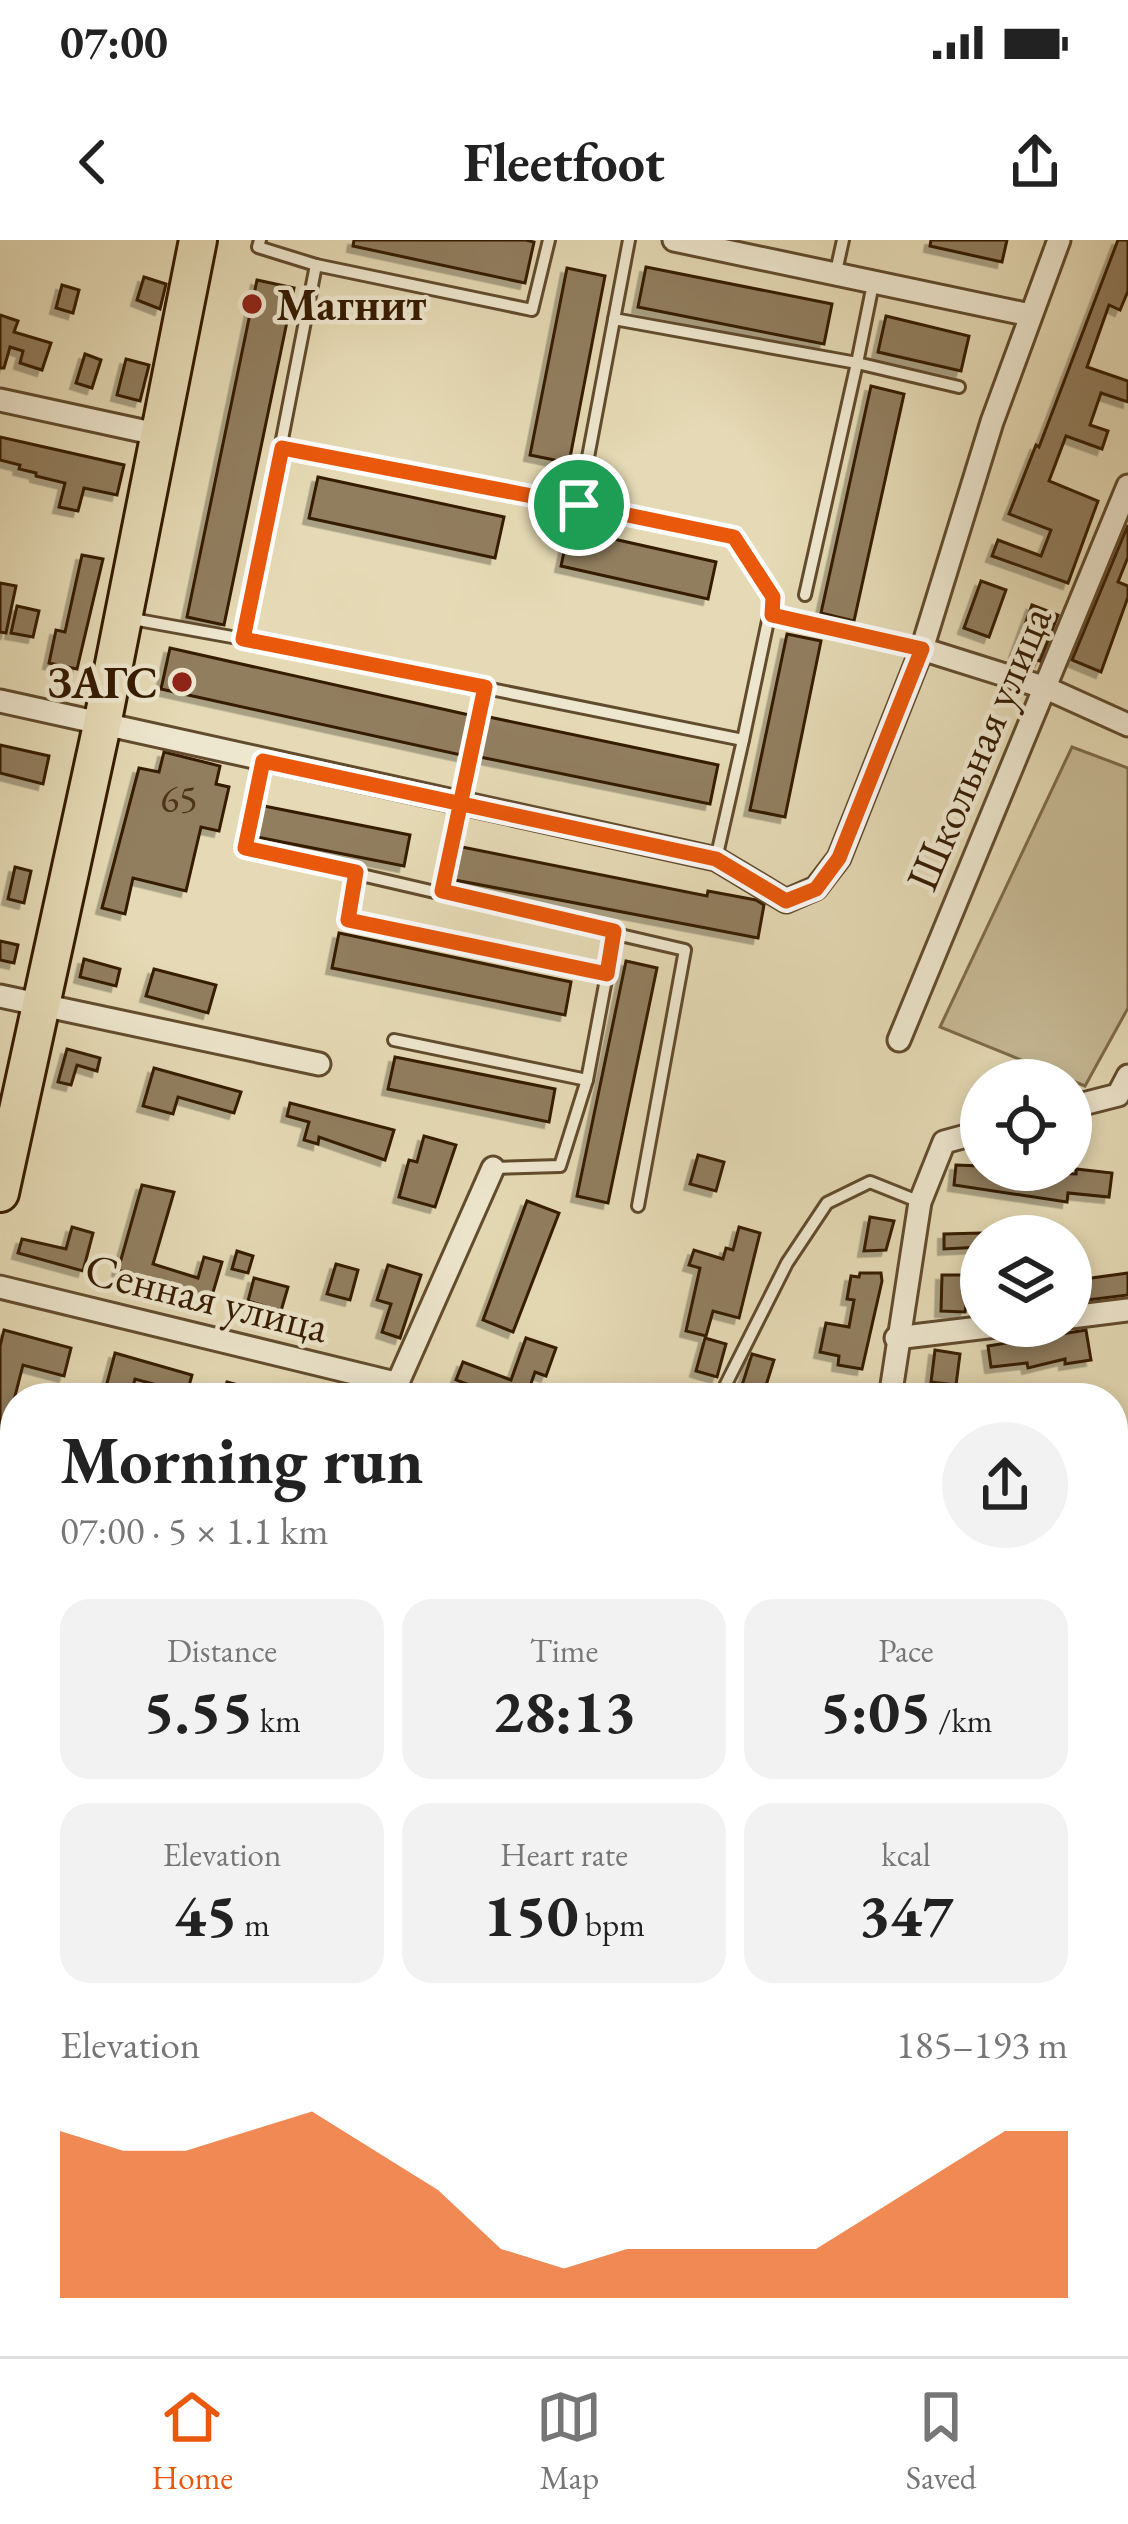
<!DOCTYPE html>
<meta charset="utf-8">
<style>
body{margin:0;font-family:"EB Garamond",serif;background:#f2f2f2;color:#222;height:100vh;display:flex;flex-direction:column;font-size:45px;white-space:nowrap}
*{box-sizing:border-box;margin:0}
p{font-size:39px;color:#767676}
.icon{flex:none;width:66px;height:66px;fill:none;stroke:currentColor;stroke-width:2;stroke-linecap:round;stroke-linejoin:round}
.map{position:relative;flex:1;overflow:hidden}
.side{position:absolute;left:0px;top:1143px;width:1128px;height:975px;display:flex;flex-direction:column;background:#fff;border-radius:48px 48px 0 0;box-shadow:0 6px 18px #0003}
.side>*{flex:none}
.controls{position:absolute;left:960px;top:819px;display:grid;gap:24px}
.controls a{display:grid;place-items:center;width:132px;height:132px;border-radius:50%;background:#fff;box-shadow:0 6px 18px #0003;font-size:60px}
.pin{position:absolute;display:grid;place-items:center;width:102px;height:102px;color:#fff;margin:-51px;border:6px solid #fff;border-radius:50%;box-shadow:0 3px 12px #0007}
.round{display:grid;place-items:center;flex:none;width:126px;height:126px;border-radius:63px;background:#f2f2f2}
.summary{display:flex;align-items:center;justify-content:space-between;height:204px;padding:0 60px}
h1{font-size:66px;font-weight:700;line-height:90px}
.metrics{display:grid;grid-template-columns:repeat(3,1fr);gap:18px;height:204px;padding:12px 60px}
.metrics div{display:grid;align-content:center;border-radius:30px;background:#f2f2f2;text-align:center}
.metrics b{font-size:60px;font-weight:700}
.metrics small{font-size:33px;font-weight:400}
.metrics p{font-size:33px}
.chart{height:336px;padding:24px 60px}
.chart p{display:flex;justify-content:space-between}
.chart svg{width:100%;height:216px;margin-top:12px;fill:#ea580c;opacity:.7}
.status{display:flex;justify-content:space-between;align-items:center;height:84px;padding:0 60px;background:#fff;direction:ltr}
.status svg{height:33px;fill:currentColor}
header{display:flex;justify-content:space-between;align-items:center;height:156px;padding:0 60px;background:#fff;font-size:54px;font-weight:700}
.tab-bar{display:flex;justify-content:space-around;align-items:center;height:168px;border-top:3px solid #e0e0e0;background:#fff;font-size:33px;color:#767676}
.tab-bar a{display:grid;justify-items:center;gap:6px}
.tab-bar .on{color:#ea580c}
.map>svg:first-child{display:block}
.green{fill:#c7ba96;stroke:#7e6a4b;stroke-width:3}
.building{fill:#917e5e;stroke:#361b00;stroke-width:3;filter:url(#shadow)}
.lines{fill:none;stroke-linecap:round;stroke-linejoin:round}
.lane-casing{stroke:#624b2d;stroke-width:16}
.street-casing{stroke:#624b2d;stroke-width:27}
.highway-casing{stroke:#361b00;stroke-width:42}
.lane{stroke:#eee7cf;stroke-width:10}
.street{stroke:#eee7cf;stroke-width:21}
.highway{stroke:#e5dab5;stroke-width:36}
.route-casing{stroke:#fff;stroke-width:24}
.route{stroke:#ea580c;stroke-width:15}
.poi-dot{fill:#8f2418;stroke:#eee7cf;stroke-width:4.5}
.labels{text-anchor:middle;stroke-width:9;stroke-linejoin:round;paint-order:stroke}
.number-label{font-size:39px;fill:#4d3418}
.poi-label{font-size:45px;font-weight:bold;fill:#361b00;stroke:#eee7cf;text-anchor:start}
.street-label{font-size:45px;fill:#361b00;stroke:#eee7cf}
</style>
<div class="status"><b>07:00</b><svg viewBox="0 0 49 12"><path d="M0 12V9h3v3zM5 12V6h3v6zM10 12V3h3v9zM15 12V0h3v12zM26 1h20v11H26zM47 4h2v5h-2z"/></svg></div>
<header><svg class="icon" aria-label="back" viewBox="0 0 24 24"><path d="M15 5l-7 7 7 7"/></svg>Fleetfoot<svg class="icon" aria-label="share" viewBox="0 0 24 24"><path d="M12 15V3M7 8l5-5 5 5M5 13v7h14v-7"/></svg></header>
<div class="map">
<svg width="1128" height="2116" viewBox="0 0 1128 2116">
<defs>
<filter id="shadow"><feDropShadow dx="-5.5" dy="5.5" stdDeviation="0" flood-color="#0004"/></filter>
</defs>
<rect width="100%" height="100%" fill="#e5dab5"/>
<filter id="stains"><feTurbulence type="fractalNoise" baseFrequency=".00167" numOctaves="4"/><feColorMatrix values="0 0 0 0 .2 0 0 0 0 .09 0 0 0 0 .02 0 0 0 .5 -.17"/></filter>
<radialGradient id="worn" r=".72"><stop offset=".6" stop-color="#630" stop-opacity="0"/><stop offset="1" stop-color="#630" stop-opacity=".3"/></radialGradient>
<path class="green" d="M1072,507L1128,528V768L1085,846L940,787Z"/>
<g class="building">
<path d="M354,0H526L534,2L525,43L353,6Z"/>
<path d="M931,0H1007L1002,22L930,6Z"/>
<path d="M1118,0H1128V51L1120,70L1109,65L1087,127L1128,141V162L1101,153L1090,185L1108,191L1102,209L1066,196L1049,241L1098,261L1068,343L992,316L998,300L1041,316L1051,290L1009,274L1036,205L1039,207Z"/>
<path d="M646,27L832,64L824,104L638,67Z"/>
<path d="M567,28L605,36L569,223L530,215Z"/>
<path d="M144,37L166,44L160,69L137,60Z"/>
<path d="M257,40L294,48L224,385L187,377Z"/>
<path d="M62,45L79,50L73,73L56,68Z"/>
<path d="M0,75L18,81L14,92L51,103L42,130L20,123L23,111L10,107L4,128H0Z"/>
<path d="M886,76L969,96L961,131L878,112Z"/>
<path d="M85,114L101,120L92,148L76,143Z"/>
<path d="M126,119L149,125L140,161L117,155Z"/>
<path d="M871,146L904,154L854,381L821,373Z"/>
<path d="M0,197L124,225L117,255L84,248L78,271L59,267L65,243L36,236V233L19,229L20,225L0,220Z"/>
<path d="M318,237L504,277L495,318L309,278Z"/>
<path d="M1128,285V317L1118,342L1128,346V357L1101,432L1072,420Z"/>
<path d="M569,289L716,322L708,359L561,326Z"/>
<path d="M82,315L103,319L77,429L49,423L56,390L65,392Z"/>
<path d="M981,341L1006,350L989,397L964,388Z"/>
<path d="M0,343L16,346L6,393L0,392Z"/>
<path d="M1032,365L1058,375L1040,421L1015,412Z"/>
<path d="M17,366L39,371L33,397L11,393Z"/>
<path d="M787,394L821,401L785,577L750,570Z"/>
<path d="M170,408L469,475L461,515L161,449Z"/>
<path d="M489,477L718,525L710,564L480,517Z"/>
<path d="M0,505L49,516L43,544L0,533Z"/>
<path d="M164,512L220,526L216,544L229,547L219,591L201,587L186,651L133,638L125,674L102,668L139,528L159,532Z"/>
<path d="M264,566L410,595L404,626L257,597Z"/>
<path d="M462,607L707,656L708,651L756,660L764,665L758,698L455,640Z"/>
<path d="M15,627L31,631L24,663L8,659Z"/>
<path d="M339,693L571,742L565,775L332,728Z"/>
<path d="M0,701L18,705L14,723L0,720Z"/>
<path d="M84,719L120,729L116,746L80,737Z"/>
<path d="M626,721L657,728L608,963L577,956Z"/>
<path d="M154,729L216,745L208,773L146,756Z"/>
<path d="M67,809L100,818L97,831L77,825L71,845L58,842Z"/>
<path d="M395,817L555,849L549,882L388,849Z"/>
<path d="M154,828L241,852L234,873L178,857L173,874L143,866Z"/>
<path d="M290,863L394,890L385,920L319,897L318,904L304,900L309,882L287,876Z"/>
<path d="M424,896L456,905L435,967L399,957L409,920L417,922Z"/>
<path d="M698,915L724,922L716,951L690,944Z"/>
<path d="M956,925L981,926V930L1076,934V929L1112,933L1109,957L1068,953L1067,962L954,945Z"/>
<path d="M142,945L174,952L153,1024L198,1038L204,1017L222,1022L211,1059L118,1030Z"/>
<path d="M527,961L559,973L513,1092L483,1080Z"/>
<path d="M870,977L894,981L886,1010L864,1011Z"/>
<path d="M72,987L93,993L83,1031L18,1013L22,999L66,1009Z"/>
<path d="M739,987L760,993L739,1078L713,1071L706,1096L686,1091L700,1028L689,1025L694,1010L723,1019L726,1008L733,1010Z"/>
<path d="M981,993V1007L944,1009V994Z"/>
<path d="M237,1011L253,1016L248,1033L232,1029Z"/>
<path d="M1080,1011L1084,1039L1128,1033V1055L1071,1062V1012Z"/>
<path d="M336,1024L358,1030L350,1060L327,1054Z"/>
<path d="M388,1025L421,1035L400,1098L382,1092L391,1064L377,1060Z"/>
<path d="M860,1033H881L882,1041L862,1129L838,1125L839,1116L820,1112L826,1083L849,1087L854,1060L847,1059L851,1036L859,1037Z"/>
<path d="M942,1035H970L965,1072L941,1071Z"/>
<path d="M254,1038L288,1047L281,1071L248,1061Z"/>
<path d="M4,1090L71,1108L64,1136L23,1125L5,1195H0V1106Z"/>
<path d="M1086,1090L1091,1120L1065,1124V1119L1028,1128L1027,1123L991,1127L988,1106Z"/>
<path d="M526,1098L556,1108L546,1136L535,1132L526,1158L488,1152L456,1140L463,1122L511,1140Z"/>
<path d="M705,1098L726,1104L717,1137L696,1131Z"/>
<path d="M935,1110L960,1114L956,1145L931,1142Z"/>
<path d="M115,1113L192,1135L187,1153L135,1139L131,1154L106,1147Z"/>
<path d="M752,1114L774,1120L762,1158H738Z"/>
<path d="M227,1142L268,1153L267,1158H222Z"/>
<path d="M0,1273L15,1277V1309L0,1305Z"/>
<path d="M1128,1330V1379L1113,1391V1341Z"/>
<path d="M0,1436L15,1439V1475L0,1471Z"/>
<path d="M1128,1549V1569L1113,1580V1560Z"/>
<path d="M1128,1753V1778L1113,1791V1767Z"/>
<path d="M0,1980L15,1984L5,2028L0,2027Z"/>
</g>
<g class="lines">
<g class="lane-casing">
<g id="lane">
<path d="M260,0L258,7L316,25"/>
<path d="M549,0L532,70L316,25L243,399L743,500L773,357L734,297L579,265L629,0"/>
<path d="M835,36L843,0"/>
<path d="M873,44L857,123L959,147"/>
<path d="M614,79L857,123L805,355"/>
<path d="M282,207L579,265"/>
<path d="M771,375L920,408"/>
<path d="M127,378L243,399"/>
<path d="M263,521L245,608L685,710L638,966"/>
<path d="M716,619L743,500"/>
<path d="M356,632L348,680L607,734L587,840L560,926L493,928"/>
<path d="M442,651L485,447"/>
<path d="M607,734L613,691"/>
<path d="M394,800L587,840"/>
<path d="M719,1158L787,1023L827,963L870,942L920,962"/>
</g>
</g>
<g class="street-casing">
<g id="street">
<path d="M674,0L1030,75"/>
<path d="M0,160L161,195"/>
<path d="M922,409L1046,448L1128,485"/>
<path d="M0,461L716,619L786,661L816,648L839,618L922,409L992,182L1059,0"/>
<path d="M0,756L319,824"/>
<path d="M899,800L1128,246"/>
<path d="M1071,867L1118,855L1128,836"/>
<path d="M0,1047L395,1143"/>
<path d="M1071,1077L1128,1070"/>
<path d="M896,1098L996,1086"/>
<path d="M391,1158L493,928"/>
<path d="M890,1158L920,962L944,902L981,892"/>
<path d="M1113,1291L1128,1284"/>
<path d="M0,1345L15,1348"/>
<path d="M1113,1617L1128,1606"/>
<path d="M1113,1822L1128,1806"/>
<path d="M0,2052L15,2057"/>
<path d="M175,2103L220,2116"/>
<path d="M447,2116L452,2103"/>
<path d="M718,2116L724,2103"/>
<path d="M924,2116L930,2103"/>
</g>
</g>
<g class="highway-casing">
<path id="highway" d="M0,953L102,485L198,0"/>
</g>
<use href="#lane" class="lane"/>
<use href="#street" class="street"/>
<use href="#highway" class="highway"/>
</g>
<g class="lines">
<g class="route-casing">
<path id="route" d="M579,265L282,208L243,399L485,447L442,651L614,691L607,734L348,680L356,632L245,608L263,521L716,619L786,661L816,649L839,618L922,409L772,375L773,357L734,297L579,265"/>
</g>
<use href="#route" class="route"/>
</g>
<g class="poi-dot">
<circle cx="252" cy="64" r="12"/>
<circle cx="182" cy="442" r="12"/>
</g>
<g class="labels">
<g class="number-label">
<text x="179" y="572">65</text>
</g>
<g class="poi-label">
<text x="276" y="80">Магнит</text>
<text x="158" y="458" text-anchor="end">ЗАГС</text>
</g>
<g class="street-label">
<text transform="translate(978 508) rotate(-67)" y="16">Школьная улица</text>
<text transform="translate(207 1057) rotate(14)" y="16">Сенная улица</text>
</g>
</g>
<rect width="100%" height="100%" filter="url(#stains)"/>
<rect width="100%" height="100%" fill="url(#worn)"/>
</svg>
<div class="controls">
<a><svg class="icon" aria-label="locate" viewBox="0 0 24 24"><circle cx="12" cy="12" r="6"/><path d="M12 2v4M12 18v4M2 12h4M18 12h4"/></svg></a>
<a><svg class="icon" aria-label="layers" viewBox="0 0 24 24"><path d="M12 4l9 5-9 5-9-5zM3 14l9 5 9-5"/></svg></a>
</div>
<div class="pin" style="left:579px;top:265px;background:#1e9e55"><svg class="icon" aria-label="arrive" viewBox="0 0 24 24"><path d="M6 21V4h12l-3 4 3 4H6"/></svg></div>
<section class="side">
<div class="summary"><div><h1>Morning run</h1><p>07:00 · 5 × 1.1 km</p></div><a class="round"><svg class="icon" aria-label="share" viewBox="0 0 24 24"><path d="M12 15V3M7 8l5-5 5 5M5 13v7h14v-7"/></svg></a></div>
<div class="metrics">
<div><p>Distance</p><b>5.55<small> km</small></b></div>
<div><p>Time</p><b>28:13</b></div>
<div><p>Pace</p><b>5:05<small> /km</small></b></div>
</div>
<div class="metrics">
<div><p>Elevation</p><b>45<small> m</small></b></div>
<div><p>Heart rate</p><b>150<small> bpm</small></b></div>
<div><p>kcal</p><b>347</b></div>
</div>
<div class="chart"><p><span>Elevation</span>185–193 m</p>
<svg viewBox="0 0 160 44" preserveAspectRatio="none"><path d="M0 44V10L10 14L20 14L30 10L40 6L50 14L60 22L70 34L80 38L90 34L100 34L110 34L120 34L130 26L140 18L150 10L160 10V44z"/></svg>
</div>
</section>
</div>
<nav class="tab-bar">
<a class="on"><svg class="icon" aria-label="home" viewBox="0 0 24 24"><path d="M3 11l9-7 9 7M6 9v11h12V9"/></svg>Home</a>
<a><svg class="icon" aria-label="map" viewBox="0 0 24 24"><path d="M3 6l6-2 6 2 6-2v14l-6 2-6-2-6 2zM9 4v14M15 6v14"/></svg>Map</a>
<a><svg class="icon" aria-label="saved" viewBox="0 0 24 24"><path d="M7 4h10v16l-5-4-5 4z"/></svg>Saved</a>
</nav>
